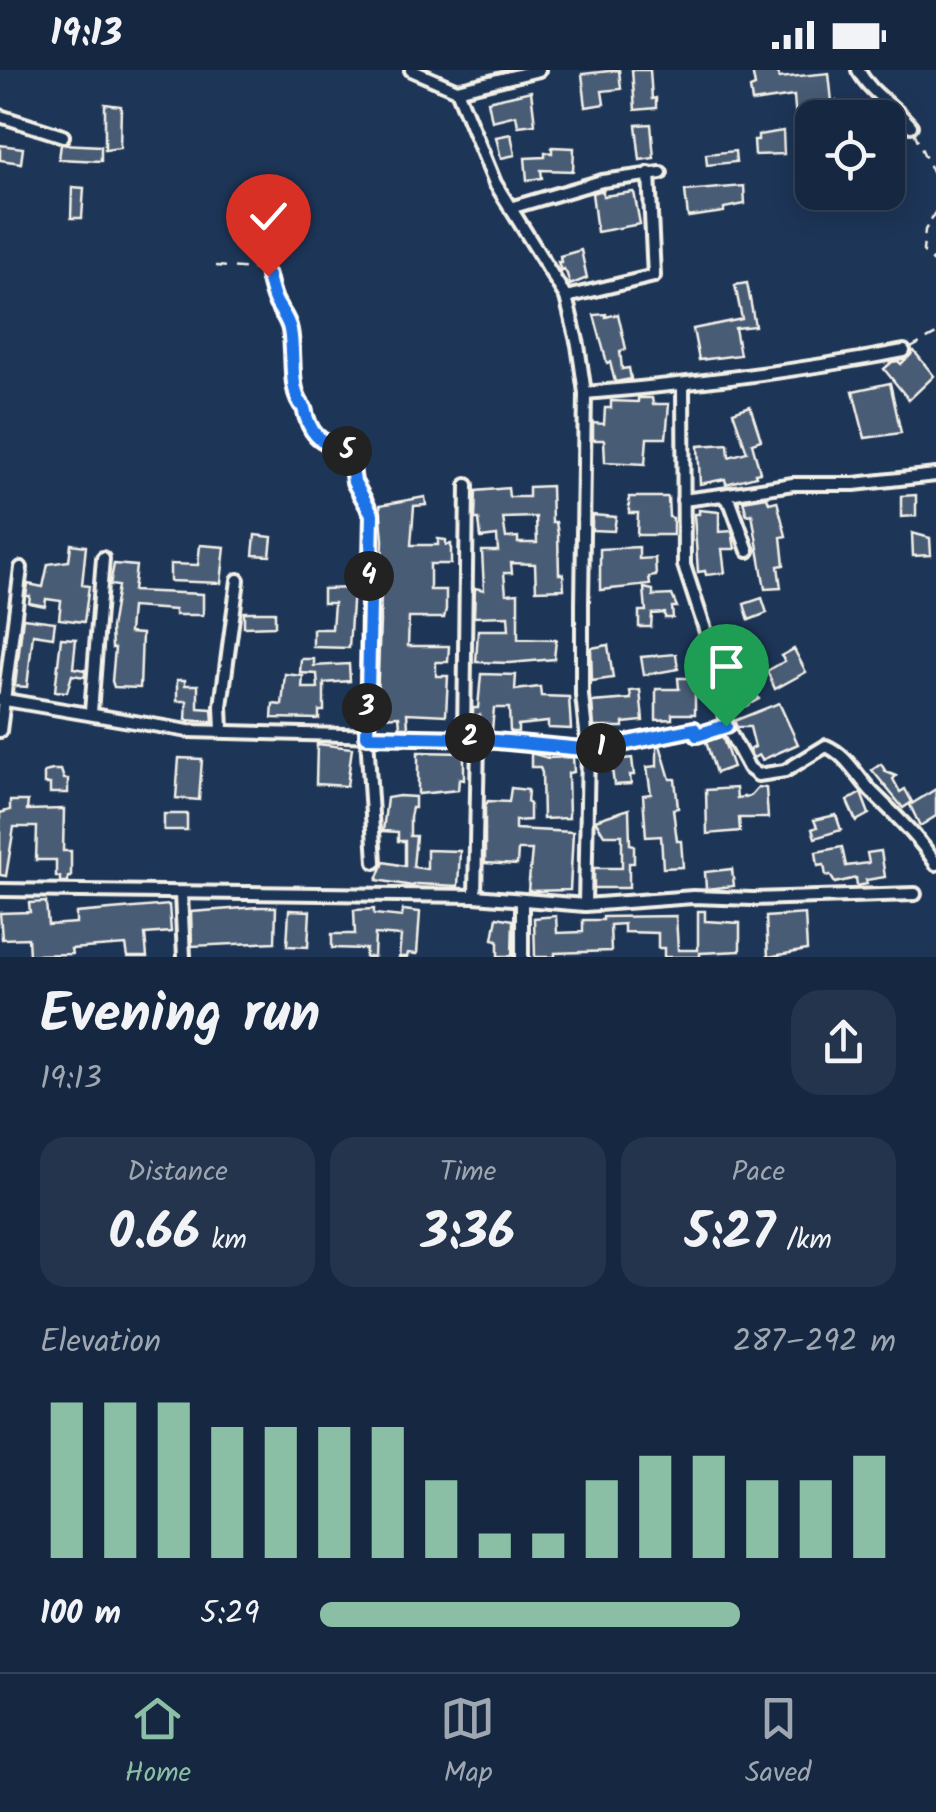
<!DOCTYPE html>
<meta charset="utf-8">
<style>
body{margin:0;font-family:Kalam,sans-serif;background:#23344c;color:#f1f3f6;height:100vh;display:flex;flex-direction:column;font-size:38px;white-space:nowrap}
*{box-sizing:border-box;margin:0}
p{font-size:32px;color:#9ea6b1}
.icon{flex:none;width:55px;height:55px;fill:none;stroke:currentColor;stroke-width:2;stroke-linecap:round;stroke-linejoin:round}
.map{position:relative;height:887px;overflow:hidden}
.drawer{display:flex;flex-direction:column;background:#162841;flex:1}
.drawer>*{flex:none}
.controls{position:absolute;left:795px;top:30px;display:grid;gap:20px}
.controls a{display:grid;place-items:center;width:110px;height:110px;border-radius:20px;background:#162841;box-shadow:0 5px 25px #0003,0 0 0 2px #35445a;font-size:50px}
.pin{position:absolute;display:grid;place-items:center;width:85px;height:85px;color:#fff;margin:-102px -42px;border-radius:50% 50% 50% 0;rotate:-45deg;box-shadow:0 0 10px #0007}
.pin .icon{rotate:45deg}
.km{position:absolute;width:50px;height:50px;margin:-25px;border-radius:50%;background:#222;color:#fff;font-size:28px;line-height:50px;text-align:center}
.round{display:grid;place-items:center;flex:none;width:105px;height:105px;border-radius:30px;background:#23344c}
.overview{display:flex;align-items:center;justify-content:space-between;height:170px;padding:0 40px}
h1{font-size:55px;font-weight:600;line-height:75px}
.metrics{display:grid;grid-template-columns:repeat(3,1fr);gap:15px;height:170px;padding:10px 40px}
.metrics div{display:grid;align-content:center;border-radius:25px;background:#23344c;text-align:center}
.metrics b{font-size:50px;font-weight:600}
.metrics small{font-size:28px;font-weight:400}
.metrics p{font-size:28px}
.chart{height:280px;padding:20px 40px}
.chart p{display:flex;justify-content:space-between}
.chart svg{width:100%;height:180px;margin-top:10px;stroke:#8abfa5;stroke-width:6}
ul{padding:0 40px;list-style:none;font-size:32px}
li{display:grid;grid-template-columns:160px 120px 1fr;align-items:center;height:75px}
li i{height:25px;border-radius:12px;background:#8abfa5}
.status{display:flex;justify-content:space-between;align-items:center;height:70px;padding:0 50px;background:#162841;direction:ltr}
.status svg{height:28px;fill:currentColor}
.tab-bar{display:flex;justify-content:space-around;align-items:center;height:140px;border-top:2px solid #35445a;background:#162841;font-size:28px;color:#9ea6b1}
.tab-bar a{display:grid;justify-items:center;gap:5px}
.tab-bar .current{color:#8abfa5}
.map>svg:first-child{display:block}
.building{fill:#485b74;stroke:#f4f1e8;stroke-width:2.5;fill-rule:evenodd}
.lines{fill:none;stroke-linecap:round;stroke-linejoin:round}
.minor-casing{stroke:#f4f1e8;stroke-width:18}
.path{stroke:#f4f1e8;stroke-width:2.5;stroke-dasharray:10 8;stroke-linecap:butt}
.minor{stroke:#1d3557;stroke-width:10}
.route-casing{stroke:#fff;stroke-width:20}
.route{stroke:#1a73e8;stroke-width:12}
</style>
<div class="status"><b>19:13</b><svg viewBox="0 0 49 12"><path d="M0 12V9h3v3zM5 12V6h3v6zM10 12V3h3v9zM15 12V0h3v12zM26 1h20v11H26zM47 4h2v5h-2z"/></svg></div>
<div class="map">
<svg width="936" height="887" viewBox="0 0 936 887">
<rect width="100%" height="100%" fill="#1d3557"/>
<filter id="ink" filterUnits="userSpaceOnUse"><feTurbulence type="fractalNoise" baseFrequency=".01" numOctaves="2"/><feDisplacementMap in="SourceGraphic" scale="20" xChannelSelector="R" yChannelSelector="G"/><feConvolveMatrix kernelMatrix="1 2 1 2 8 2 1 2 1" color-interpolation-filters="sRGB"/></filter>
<g filter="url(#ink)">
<g class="building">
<path d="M619,0L621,19L602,21L604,34L586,37L582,4Z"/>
<path d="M632,0H650L652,29L656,28V38L635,40Z"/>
<path d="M752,0H778L779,8L829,3L832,32L836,31L837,38L796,51L794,26L752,32L750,18L755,16Z"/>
<path d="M531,21L535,54L518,56L516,45L492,51L488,31Z"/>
<path d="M105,34L121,36L120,78L105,80Z"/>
<path d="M651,54L654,88L640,90L636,55Z"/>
<path d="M783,61L784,84L755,85L754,70H758V65Z"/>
<path d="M511,64L515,85L501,88L496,67Z"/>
<path d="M61,74L101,76V91L59,89Z"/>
<path d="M0,75L23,78L21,93L0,90Z"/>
<path d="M552,77L574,78L573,101L541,100L542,108L527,110L525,88L545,87V82L552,83Z"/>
<path d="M735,81L736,92L707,95L706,84Z"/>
<path d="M744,116L745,134L724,138V142L688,147L685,121Z"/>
<path d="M72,117L84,118L82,148H71Z"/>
<path d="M599,121H603V126L634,122L640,154L597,162L592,123Z"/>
<path d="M581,180L587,208L570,215L567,204L564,199L561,201L558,192H561L560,186Z"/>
<path d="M747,213L755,256L735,258L740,285L699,290L693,259L742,249L735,215Z"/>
<path d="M606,244V247L618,244L626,279L620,281L622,299L629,298L631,309L615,312L610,292L607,293L594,245Z"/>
<path d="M914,281L934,306L909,330L884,299L892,292L898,291L901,294Z"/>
<path d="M890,313L901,363L865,368L853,321Z"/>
<path d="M638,328H652L653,334H669L666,368H647L645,394L605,392L604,370H593V353L604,354L605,338H611V331L638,332Z"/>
<path d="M750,336L761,370L752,373L760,402L755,403L756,406L726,414L725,409L700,414L698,376L728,374L729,387L747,382L733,342Z"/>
<path d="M551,416L552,452H556L558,464L559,504H563L564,519L536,520L535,494L511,493L512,503H504L506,524L518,523V569L556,570L554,589L510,593L476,592L478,560H509L508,546L474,547L475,518L484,520L482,481H498L497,466L481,468L479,449H475L476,421L508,418L509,427H529V417ZM536,447L537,473H518V467L506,468L503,448Z"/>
<path d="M916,425V446L901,447V426Z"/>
<path d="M425,427L426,435L414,436L411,475H438V469L446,470V475L451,474V494H430V520H446V539L444,548H409L408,576H449L448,592H436V606H448L446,645L407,643L408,657H400L399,646L379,647L376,657L383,470L380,435Z"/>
<path d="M629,427H668L669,447L673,448V465H637L638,443H629Z"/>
<path d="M767,427L769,433L777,431L786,466L781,467L784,495L778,496L781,518L765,519L752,444L747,445L743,431Z"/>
<path d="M699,440L719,442V462L732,461L735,479H722L725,503L706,505L705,501L698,502L694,444H699Z"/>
<path d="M592,445L616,447L614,461L592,460Z"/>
<path d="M912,463L930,468L931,485L913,486Z"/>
<path d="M255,465L272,467L270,486L253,485Z"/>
<path d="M71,474L86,476L82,515L89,516L84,552L59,549L61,531L46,529L45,536L29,533L30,526H26L28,514L43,517L48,494L69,491Z"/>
<path d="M200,475L225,477L221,513L170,511V494L198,495Z"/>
<path d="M639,477V489L655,488L656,506L649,507L650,515L600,520V479Z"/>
<path d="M114,494L136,496L133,521L203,524V545H175V540L131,537L129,563L142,564L140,618L114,617L112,611L115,578H112L111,558L118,516L110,515Z"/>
<path d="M353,518L349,578L313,577V559H332L334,533H323V519Z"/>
<path d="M644,518L653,520V526L672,525L677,537H672L673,548H665V543L652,544L651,557H639V541H646Z"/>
<path d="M762,528L767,543L749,550L744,534Z"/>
<path d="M244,542H275V556L244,557Z"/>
<path d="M23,548L55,552L53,567L33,564L27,617L15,616Z"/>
<path d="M61,568L76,569L73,598L85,600V607L72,605L67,622L55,621Z"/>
<path d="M608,575L613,608L592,611L591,578Z"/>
<path d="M794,579L806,602L775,619L767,601L785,591L781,586Z"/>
<path d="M676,584L678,599L644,605L641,587Z"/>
<path d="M301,589H314V596L349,594L350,611L324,613V641H319V649L272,648L273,634L282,635L285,604L303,606L302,618H318L317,604L300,603Z"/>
<path d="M745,590L750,598L758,600L754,607L759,619H753L759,629L746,636L736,618L730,616L732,608L727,599L739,597Z"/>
<path d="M481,604L516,605L515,620L540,617L541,626L569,627L571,659L548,658V652L518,655V662H510L509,638H494L492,661L479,660L480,645L473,646V638H478Z"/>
<path d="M678,608H695V644H672V649L656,650V619H679Z"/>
<path d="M177,610H185V615H198V638L212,639L213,652L186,650L187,631H177Z"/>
<path d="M640,620L643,651L623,653V657H594L592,632L631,629L630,621Z"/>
<path d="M779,633L798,674L762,690L759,685L753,688L749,680L755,677L750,657H737L734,651Z"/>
<path d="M722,666L733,697L716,703L706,672Z"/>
<path d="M317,674L352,678L347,716L316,714Z"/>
<path d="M657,675H660L670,709H675L678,738L673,739L677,771H681L683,797L663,798L661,766L646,767L643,725L651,724L647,697L657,696Z"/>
<path d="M418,682L464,683V710L459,709L458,720L418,724Z"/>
<path d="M531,683L548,688L573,687L574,702L568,703L569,748L543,749L542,703L540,697H531Z"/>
<path d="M179,688L202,689L199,730L176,728Z"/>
<path d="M632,688L634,705H630L631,714L614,715L611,690Z"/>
<path d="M881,694L886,702L896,706L893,709L900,722L905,719L912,732L903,738L872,700Z"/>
<path d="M53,700H61L64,709H68V723H50V714H44V702Z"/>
<path d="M758,717L766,718L768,748H739L740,761L707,764L706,720L736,718L737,728L750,726Z"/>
<path d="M511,718L528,720L527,732L530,734V750L515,751V759L573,762L570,820L528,821L532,780H518L517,795L485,793V736L488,731L509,732Z"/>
<path d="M936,719V746L920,756L910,735Z"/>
<path d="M861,723L869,744L856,751L847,731Z"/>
<path d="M399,726L415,727V738H412L410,747V766H416L413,797L427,799V780L460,781L458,816L416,814L412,816L377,810L384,792L405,796V771H398V762L383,761L387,728Z"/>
<path d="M10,731H28L27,740L64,739L63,781H71V807H68V812H60V807H56V790H36L37,757H14L6,806L0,805V743L10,740Z"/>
<path d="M629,739L630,774L634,775V793H629V818H594V798H622V765H604L595,750Z"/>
<rect x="164" y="744" width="23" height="16"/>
<path d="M836,745L841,760L815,768L812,759L817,757L814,750Z"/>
<path d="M842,777L846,796L869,793L867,783L881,781L885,807L866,810L867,814L857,816L856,808L835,813L830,805L826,806L824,795L818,796L816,782Z"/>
<path d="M732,799L734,816L706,819L705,802Z"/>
<path d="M46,832L48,855L76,853V843L169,835L171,862L145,864L147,887H128L126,875L71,879L72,884L29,885L28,868L2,869L0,843L30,842L29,833Z"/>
<path d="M258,837H276L275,872L192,876L191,842Z"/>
<path d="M374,839V844L402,847L403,840L420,842L417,884L408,883L407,887H399L401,866L375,864L374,887H365L366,879L332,878V864H355L354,840Z"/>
<path d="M289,840L310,841L308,877L287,876Z"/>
<path d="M698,841H705V851L740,853V881L700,883V887H664V878H658V863L624,862V854L610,855L611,881L555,883V887H535L534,848L556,846L557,863L583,862V850H603V847L676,846L678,880H698Z"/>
<path d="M805,844L807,880L768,887L766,847Z"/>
<path d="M497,847L513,850L512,886H498V870L493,869Z"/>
</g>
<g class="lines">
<g class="minor-casing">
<g id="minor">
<path d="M411,0L457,20L539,0"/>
<path d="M858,0C871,24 894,35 911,56"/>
<path d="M457,20L495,113L566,227L578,275L585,323L582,534V625L588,680L585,835"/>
<path d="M0,46L63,66"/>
<path d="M510,138L602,111L661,103"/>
<path d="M566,227L654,206L649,103"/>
<path d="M683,315L684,495L719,602L726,656L749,698L758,705L785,701L826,676C847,685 856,705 871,721C895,745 917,765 936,794"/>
<path d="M585,323C692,314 799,301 904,281"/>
<path d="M722,425L793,414H854L936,405"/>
<path d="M683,430L722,425L731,434L748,481"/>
<path d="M368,528L367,666L375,792"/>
<path d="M0,629L188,661L464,668L588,680L694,659L697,665L726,656"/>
<path d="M91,642L103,488"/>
<path d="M222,660L221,636L238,510"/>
<path d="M0,661L21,498"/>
<path d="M464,668L467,415"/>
<path d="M0,820L475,826L585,835L693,827L753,829L915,824"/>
<path d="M181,824L184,887"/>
<path d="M475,826L478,669"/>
<path d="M522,887V830"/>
</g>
</g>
<g class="path">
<path d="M914,62L936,111"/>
<path d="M936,141L925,160L923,181L936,194"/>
<path d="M216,196L265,200C270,210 271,221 276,231C279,238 286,244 289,252C300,280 283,316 304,338C309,360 318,375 344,376L351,390L354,412L371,443L368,521"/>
<path d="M911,278L936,264"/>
</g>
<use href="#minor" class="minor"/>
</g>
</g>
<g class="lines" filter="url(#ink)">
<g class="route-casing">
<path id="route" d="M268,206C270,214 272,223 275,230C280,241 288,248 290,260C295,285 288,321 304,338C309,361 318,375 344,376L351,390L354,412L372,444L367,666L464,668L594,680L694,659L697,665L726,656"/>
</g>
<use href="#route" class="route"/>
</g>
</svg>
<div class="controls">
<a><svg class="icon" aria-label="locate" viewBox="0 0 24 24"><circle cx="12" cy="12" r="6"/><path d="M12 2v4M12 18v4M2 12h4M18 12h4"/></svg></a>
</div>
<div class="pin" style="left:726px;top:656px;background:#1e9e55"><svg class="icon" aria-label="arrive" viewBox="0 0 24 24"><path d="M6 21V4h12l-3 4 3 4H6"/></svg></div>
<div class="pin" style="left:268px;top:206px;background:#d93025"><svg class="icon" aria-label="check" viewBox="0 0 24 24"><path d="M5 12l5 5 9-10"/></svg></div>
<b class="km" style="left:601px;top:678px">1</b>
<b class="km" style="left:470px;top:668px">2</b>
<b class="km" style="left:367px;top:638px">3</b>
<b class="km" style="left:369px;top:506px">4</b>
<b class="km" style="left:347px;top:381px">5</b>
</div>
<section class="drawer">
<div class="overview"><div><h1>Evening run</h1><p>19:13</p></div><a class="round"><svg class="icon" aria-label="share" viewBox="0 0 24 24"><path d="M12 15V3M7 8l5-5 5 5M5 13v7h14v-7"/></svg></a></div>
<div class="metrics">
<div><p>Distance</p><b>0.66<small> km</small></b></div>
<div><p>Time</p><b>3:36</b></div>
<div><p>Pace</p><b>5:27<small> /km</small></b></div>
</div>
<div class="chart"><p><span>Elevation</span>287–292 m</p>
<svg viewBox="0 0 160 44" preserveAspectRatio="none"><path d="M5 44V6M15 44V6M25 44V6M35 44V12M45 44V12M55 44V12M65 44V12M75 44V25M85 44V38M95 44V38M105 44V25M115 44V19M125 44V19M135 44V25M145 44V25M155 44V19"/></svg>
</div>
<ul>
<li><b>100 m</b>5:29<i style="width:73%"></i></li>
</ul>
</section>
<nav class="tab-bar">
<a class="current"><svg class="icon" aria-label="home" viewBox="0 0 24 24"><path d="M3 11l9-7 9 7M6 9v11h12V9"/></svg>Home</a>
<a><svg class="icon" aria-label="map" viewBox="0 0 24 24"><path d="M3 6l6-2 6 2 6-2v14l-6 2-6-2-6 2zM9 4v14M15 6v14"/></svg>Map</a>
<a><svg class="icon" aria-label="saved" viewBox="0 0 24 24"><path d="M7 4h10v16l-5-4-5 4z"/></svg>Saved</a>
</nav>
